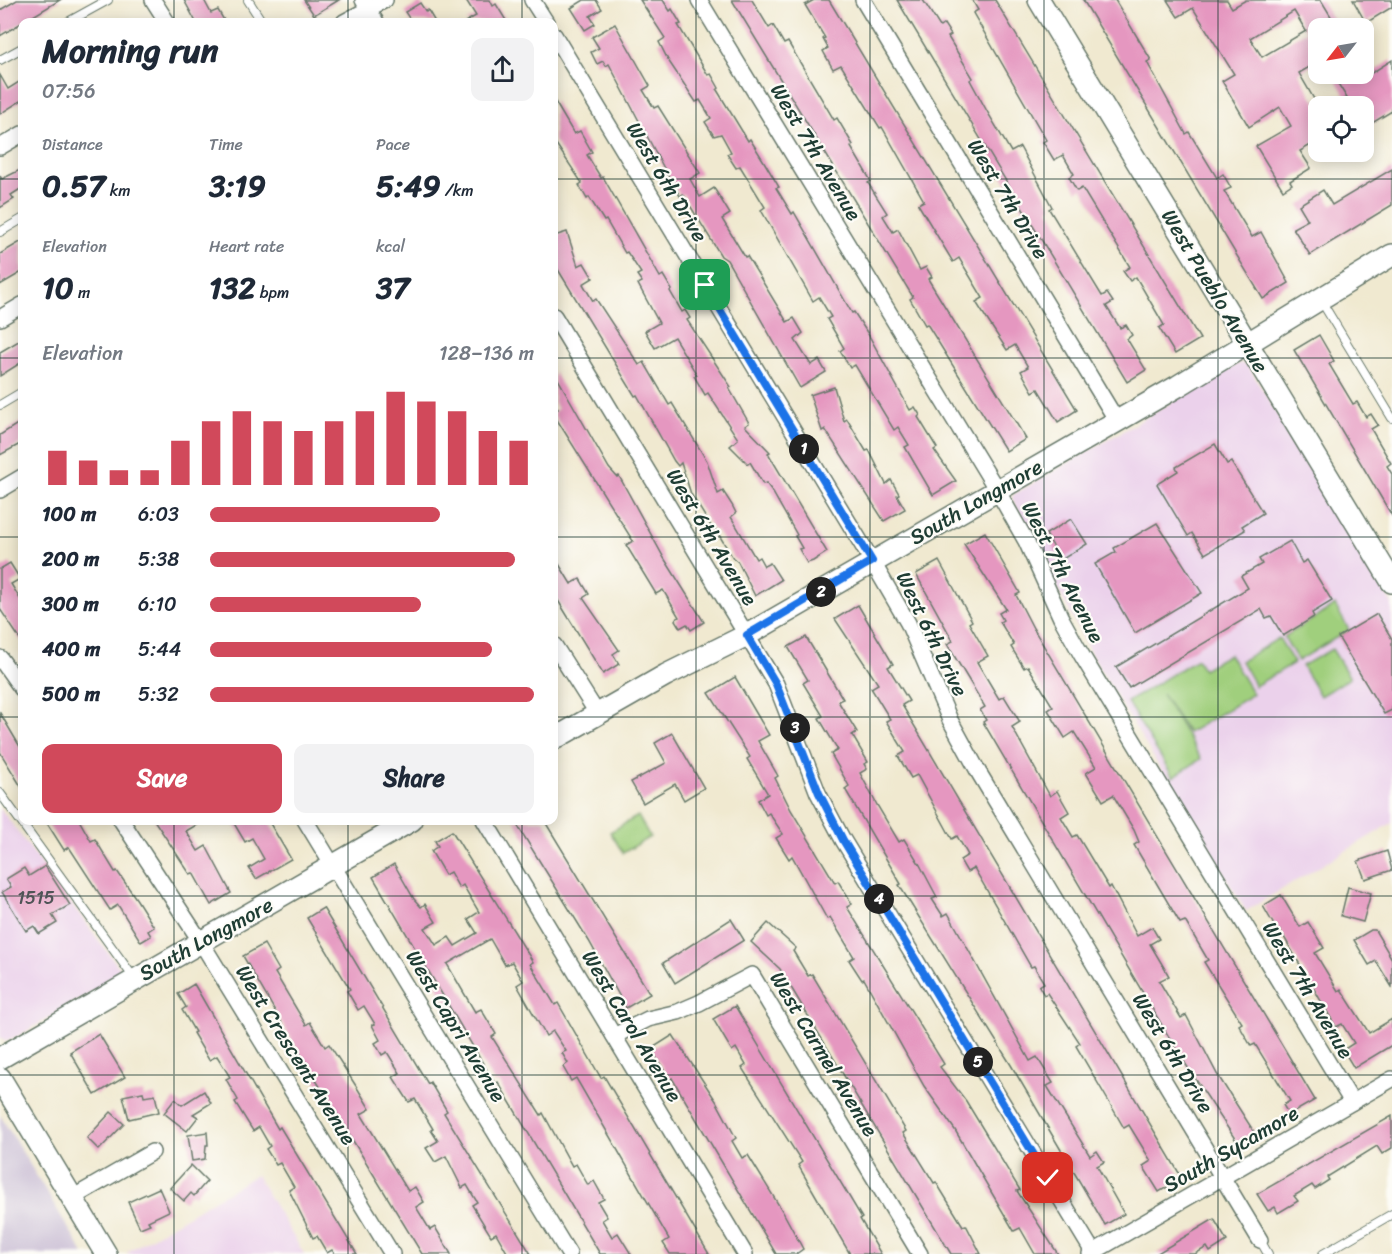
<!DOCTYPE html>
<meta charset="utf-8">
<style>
body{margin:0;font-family:Sriracha,sans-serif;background:#f2f2f3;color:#1f2937;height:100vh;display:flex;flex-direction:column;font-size:22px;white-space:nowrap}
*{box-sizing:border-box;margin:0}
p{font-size:20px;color:#747a83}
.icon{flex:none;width:33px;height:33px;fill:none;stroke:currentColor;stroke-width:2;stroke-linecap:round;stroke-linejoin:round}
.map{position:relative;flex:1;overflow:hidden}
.panel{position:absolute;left:18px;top:18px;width:540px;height:807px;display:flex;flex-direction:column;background:#fff;border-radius:12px;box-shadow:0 3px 15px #0003}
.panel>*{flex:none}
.needle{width:39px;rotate:239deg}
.tools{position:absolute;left:1308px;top:18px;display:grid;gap:12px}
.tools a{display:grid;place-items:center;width:66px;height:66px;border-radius:12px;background:#fff;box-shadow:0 3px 15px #0003;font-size:30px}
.pin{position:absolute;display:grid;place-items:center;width:51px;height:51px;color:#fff;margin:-26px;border-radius:12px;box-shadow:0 3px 9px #0006}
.km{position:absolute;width:30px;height:30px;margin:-15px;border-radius:50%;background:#222;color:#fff;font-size:16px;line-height:30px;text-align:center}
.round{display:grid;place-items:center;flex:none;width:63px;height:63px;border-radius:12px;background:#f2f2f3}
.overview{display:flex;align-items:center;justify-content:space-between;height:102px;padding:0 24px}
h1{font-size:33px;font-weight:800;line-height:45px}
.stats{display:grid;grid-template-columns:repeat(3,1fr);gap:9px;height:102px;padding:6px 24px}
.stats div{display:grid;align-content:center}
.stats b{font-size:30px;font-weight:800}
.stats small{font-size:16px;font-weight:400}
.stats p{font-size:16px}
.chart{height:168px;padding:12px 24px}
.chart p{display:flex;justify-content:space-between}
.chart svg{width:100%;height:108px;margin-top:6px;stroke:#d1495b;stroke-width:6}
.button{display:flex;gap:12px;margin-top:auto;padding:12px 24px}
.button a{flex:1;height:69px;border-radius:12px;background:#d1495b;color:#fff;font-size:24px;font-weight:800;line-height:69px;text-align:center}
.button a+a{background:#f2f2f3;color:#1f2937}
ul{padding:0 24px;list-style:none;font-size:20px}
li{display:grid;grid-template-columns:96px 72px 1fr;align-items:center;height:45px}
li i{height:15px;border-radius:8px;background:#d1495b}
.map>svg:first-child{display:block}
.built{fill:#ebd1eb}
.industrial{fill:#cbbfd5}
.green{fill:#a0cf7d;stroke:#608658;stroke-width:1.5}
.building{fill:#e597c0;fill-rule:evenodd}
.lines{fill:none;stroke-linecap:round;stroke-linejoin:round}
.lane-casing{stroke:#68796b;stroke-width:10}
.street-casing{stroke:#68796b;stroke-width:18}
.secondary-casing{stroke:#68796b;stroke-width:24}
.lane{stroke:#fff;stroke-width:8}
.street{stroke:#fff;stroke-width:15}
.secondary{stroke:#fff;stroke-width:21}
.route-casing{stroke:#fff;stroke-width:12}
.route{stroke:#1a73e8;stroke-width:8}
.grid{fill:none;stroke:#1f3d34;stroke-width:1.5;stroke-opacity:0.55}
.labels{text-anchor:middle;stroke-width:4.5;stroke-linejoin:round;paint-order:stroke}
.number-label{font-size:18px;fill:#505457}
.street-label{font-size:21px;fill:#1f3d34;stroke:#fdfcf7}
</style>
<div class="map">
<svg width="1392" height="1254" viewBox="0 0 1392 1254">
<rect width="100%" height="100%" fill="#fdfcf7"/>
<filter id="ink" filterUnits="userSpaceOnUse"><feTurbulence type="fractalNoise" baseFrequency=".0167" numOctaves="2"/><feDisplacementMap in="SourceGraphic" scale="12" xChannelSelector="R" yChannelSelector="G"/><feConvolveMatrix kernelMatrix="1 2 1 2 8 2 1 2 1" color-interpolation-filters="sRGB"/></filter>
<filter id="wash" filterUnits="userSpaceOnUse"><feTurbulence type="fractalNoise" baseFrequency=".008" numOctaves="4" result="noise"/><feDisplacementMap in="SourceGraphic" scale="24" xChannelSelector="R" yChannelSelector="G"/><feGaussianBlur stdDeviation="1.35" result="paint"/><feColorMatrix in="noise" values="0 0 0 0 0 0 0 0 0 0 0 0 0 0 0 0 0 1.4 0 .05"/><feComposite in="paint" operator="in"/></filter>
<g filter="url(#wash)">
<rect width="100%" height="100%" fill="#f0e9d0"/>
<g class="built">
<path d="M1240,363L1248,366L1392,604V823L1246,911L1090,652L1012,498L1013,495Z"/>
<path d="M0,808L124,974L18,1036L6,1041L0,1037Z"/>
<path d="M256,1175L304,1254H129L127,1252Z"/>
</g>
<path class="industrial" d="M0,1115L84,1254H0Z"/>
<g class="green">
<path d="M1335,605L1349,630L1298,661L1284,637Z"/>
<path d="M1279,638L1294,663L1255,686L1241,661Z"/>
<path d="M1332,649L1350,678L1320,696L1302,666Z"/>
<path d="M1229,654L1253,694L1188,733L1162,694L1201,759L1173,777L1127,702L1197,659L1203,669Z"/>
<path d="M638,816L650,837L623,853L610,832Z"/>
</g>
<g id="blocks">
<g class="building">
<path d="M17,0H60L0,36V10Z"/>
<path d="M184,0H204L211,13L218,10L225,22H196Z"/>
<path d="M304,0H339L314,15Z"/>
<path d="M466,0H490L493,6L496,4L507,22H465L476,16Z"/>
<path d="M584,0H596L602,9L590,16L595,24L585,30L571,8Z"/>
<path d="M640,0H663L670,11L672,9L681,24L678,25L708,75L711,74L719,88L717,90L748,141L750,139L763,160L779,187L776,188L792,214L794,212L852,313L854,312L868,334L910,410L915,407L920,415L918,417L937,448L934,450L956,481L933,495L905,447L909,445L898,427L894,430L855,365L850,368L840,351L844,348L827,319L831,317L819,297L813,301L761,210L765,207L740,166L736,168L727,154L731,152L721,134L714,136L705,122L711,118L700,100L696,102L668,60L659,42L665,38Z"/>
<path d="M732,0H752L769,28L773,25L784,44L788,42L834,120L837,118L853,145L851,147L871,181L868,183L887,213L883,216L893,232L898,229L920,270L926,267L932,277L928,279L1026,439L1006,451L927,324L925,325L910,299L913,297Z"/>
<path d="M814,0H829L1077,410L1058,422L1038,389L1033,392L1021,371L1028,367L1015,345L1007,350L988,321L976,302L983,298L959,258L953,262L918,204L924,201L882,127L880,128L841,65L833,69L823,51L828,48L823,39L825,38L805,5Z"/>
<path d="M897,0H923L940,27L944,24L951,35L948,37L973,78L970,80L988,113L1011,152L1020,147L1052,207L1049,209L1102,296L1107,293L1113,302L1106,306L1120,328L1126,325L1132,335L1127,339L1146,370L1127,382Z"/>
<path d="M972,0H995L1200,339L1175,354L1159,328L1164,325L1136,277L1130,281L1123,271L1130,267L1082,188L1077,191L1069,177L1074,174L1063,155L1054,160L1043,142L1046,140L973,13L978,10Z"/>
<path d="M1083,0H1115L1151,60L1147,62L1186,134L1189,132L1217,178L1223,174L1231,188L1224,191L1252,237L1261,232L1289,283L1263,299Z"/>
<path d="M1167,0H1227L1232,8L1246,0H1321L1338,28H1318V62L1299,73L1318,106V141L1300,151L1311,168L1290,181L1292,184L1283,190L1256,146L1291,126L1280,107L1249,127L1222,81L1234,74L1193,8L1178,17ZM1294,11L1306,31L1262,57L1250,38Z"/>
<path d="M1353,0H1392V7L1366,23Z"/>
<path d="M420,3L426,12L428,10L435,22H408L411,21L405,12Z"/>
<path d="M615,24L650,86L643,90L654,108L658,106L700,173L690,179L700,197L714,188L730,214L722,219L745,257L747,256L787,322L794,318L803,333L795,340L811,365L819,360L826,372L800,388L727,260L721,256L683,194L680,196L667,174L609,64L606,66L603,61L597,64L591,52L599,48L592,37Z"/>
<path d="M1392,60V111L1364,128V106H1333L1347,98L1332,74H1370Z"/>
<path d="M0,75L8,89L22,80V100L0,114Z"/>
<path d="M554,100L574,134L580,131L592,152L587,155L601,178L603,177L660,277L663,275L672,290L670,291L682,312L685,310L690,318L687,320L731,387L729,388L749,423L745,426L770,452L768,453L827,552L813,561L807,563L799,549L802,548L795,536L797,535L772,491L766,483L763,484L750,462L748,464L730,446L738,439L708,393L705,395L694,376L697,375L674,337L655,348L645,331L659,323L638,284L642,282L637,275L641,273L627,252L625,253L606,220L604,221L589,197L587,199L579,185L582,183L554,141Z"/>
<path d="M22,169V188L11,195L14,199L0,208V176L2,179Z"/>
<path d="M1392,169V205L1310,255L1293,228L1308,220L1299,205L1323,190L1332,205Z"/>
<path d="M567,232L578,266L584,263L593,278L583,284L593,301L596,299L639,365L644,362L669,405L672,403L707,461L718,494L723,491L732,505L736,513L731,517L756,559L759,557L764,566L770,563L781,580L755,596L738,562L733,558L716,530L714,531L691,494L681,463L678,466L674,461L637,395L635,396L554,263V236Z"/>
<path d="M22,241V272L0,285V254Z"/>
<path d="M1319,335L1334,361L1329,364L1353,404L1357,402L1366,417L1371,414L1378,425L1371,429L1391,463L1387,466L1392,474V516L1294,350Z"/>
<path d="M22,339V362L0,376V352Z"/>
<path d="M554,372L609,468L617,477L619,476L664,558L704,622L691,630L687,624L680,628L675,620L679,617L663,590L656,594L639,566L626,545L633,541L554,415V411L558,409L554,402Z"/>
<path d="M834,387L844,421L847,419L866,451L869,450L886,484L891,480L899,494L897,495L905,509L884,521L825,429L822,431L810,395Z"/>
<path d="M22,421V443L0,455V435Z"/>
<path d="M1215,444L1227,464L1231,462L1263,513L1242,526L1245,530L1205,554L1192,533L1188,536L1157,484L1178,471L1176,467Z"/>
<path d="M1071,519L1087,544L1061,560L1046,534Z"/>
<path d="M1157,523L1202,593L1135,633L1095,564L1116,552L1114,548Z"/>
<path d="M985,532L1020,593L1016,595L1033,628L1315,1100L1289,1115L1283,1105L1290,1101L1255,1044L1251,1046L1239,1025L1242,1023L1204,962L1208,960L1185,921L1180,923L1134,845L1139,842L1134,830L1113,795L1103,801L1086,773L1096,767L1074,732L1065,738L1048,710L1053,707L1028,666L1024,668L1011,647L1014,645L1000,622L1003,620L999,613L1006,609L964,544Z"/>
<path d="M1290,541L1302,563L1307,560L1332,601L1312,613L1314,617L1283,636L1271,616L1266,618L1261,609L1129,688L1116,667L1248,588L1241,576L1262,564L1259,559Z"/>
<path d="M554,556L571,584L580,579L589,594L583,598L619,650L613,654L619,664L603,674L554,594Z"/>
<path d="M939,561L972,621L969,623L988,656L977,662L999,699L1004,696L1020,722L1012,727L1050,796L1057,791L1069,812L1061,817L1073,837L1077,835L1109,888L1111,886L1137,936L1152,927L1159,939L1150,944L1169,976L1159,981L1181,1018L1186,1015L1217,1074L1256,1135L1239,1145L1179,1054L983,722L986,720L980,710L985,707L947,644L953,641L916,574Z"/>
<path d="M10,563L20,579L11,584L22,602V642L0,609V569Z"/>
<path d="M858,605L893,664L888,667L909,701L902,705L1182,1178L1159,1192L1143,1166L1151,1161L1129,1125L1124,1128L1109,1102L1076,1046L1080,1043L1047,993L1044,995L1039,986L1044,983L1034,966L1031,967L974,868L967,872L960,860L968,855L957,836L952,839L917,775L911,778L898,756L905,752L886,721L890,719L871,688L878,684L835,619Z"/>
<path d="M1377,614L1392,639V710L1384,714L1338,637Z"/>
<path d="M806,637L843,699L838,701L857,732L852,735L868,762L864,764L867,769L860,773L877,805L899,842L904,839L920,865L937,897L932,899L943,916L948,913L1030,1061L1037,1057L1053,1083L1047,1086L1090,1156L1097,1151L1104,1162L1097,1166L1124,1214L1105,1225L1011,1065L899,885L901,884L845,789L849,786L831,754L838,750L819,718L823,716L803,683L808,680L788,647Z"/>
<path d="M735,677L769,735L758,741L778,776L775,778L791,810L835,883L838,881L852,904L847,907L944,1064L940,1067L966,1101L1020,1190L1017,1191L1058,1254H1035L1020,1228L1014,1231L955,1130L924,1086L864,979L862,980L849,960L854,957L830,917L827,919L792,856L789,859L776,838L783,834L769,813L766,815L758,800L768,794L747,759L750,757L709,693Z"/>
<path d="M0,713L22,750V788L0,752Z"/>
<path d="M672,733L704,788L684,800L675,784L643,803L631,782L666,763L655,743Z"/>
<path d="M45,820H79L91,841L95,839L115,872L117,871L137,900L154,927L148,931L151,936L141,942L118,905L110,910L69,847L64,850Z"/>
<path d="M154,820H205L186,831L198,851L206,846L231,893L211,905L193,873L190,874Z"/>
<path d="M232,820H268L291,859L256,879L249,868L264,859L252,838L245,842Z"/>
<path d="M514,820H544L650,994L626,1008L589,941Z"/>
<path d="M452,831L533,962L530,964L555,1005L558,1003L601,1078L604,1076L709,1254H670L663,1243L669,1239L576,1078L571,1081L563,1067L568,1063L562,1053L566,1051L553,1031L546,1036L517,985L523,981L512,962L505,965L490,939L447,964L475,1012L481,1009L496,1034L492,1037L541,1115L543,1113L572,1166L576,1164L588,1185L594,1181L604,1199L598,1202L607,1217L602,1220L612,1237L618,1233L631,1254H600L498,1082L495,1084L373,877L394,864L414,899L421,907L425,904L436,922L425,928L436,945L449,937L455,946L477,933L468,919L479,912L463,885L459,888L450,872L445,875L431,851L438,846L435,841Z"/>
<path d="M1387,851L1392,870L1365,879L1358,861Z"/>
<path d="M45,866L70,905L52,915L57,923L39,934L34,926L26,931L2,892L11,887L6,879L24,868L29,876Z"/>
<path d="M1348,887L1371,893L1363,922L1341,916Z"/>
<path d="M1281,895L1300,927L1308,922L1324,948L1315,953L1338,991L1341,989L1369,1033L1392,1019V1045L1354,1068L1343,1050L1354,1043L1342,1024L1336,1027L1280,930L1278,932L1263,906Z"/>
<path d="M323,908L428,1084L430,1082L447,1111L444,1113L531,1254H508L496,1233L491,1236L472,1205L477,1202L467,1185L462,1188L446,1156L435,1162L426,1148L438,1141L431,1130L433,1129L415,1099L409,1102L393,1077L400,1073L387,1052L382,1055L375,1043L380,1040L372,1025L375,1024L364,1006L358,1010L347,991L350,989L307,918Z"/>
<path d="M731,919L744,940L675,983L663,963Z"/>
<path d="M768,923L796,948L793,951L808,976L812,974L906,1131L903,1133L934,1183L936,1182L963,1226L966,1225L981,1254H951L780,969L751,942Z"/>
<path d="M1371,930H1375L1392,959V987L1376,961L1369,965L1354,940Z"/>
<path d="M264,944L279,970L275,973L306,1025L310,1022L325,1047L329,1044L356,1086L370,1109L361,1114L408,1191L415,1187L424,1202L416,1207L430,1230L435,1227L451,1254H422L300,1054L243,956Z"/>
<path d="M194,984L278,1129L280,1127L357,1254H335L332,1250L327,1253L317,1236L313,1238L289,1190L294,1187L280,1163L276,1165L266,1149L270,1146L259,1127L253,1131L235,1102L238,1100L226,1079L230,1077L217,1056L209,1060L193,1033L195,1032L182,1010L186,1007L178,994Z"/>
<path d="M735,1006L862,1218L860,1219L881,1254H850L823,1208L798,1165L802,1162L742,1068L746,1065L736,1048L732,1051L713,1019Z"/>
<path d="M99,1034L125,1077L95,1095L70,1052Z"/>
<path d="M673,1035L716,1101L736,1138L732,1141L742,1158L748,1155L783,1212L803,1249L796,1254H776L672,1078L670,1080L651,1049Z"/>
<path d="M204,1091L211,1103L193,1114L198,1117L187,1131L164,1113L175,1099L182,1105Z"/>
<path d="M143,1092L144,1097L155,1095L159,1112L129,1119L123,1096Z"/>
<path d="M111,1112L124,1124L99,1150L87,1138Z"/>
<path d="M1392,1116V1148L1382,1154L1377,1146L1327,1177L1329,1180L1315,1189L1312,1185L1294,1196L1298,1201L1278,1213L1275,1207L1268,1211L1257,1194Z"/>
<path d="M207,1132L208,1145H206L205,1159L192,1161L188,1135Z"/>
<path d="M191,1165L207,1181L194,1196L191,1193L184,1201L170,1188Z"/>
<path d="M159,1188L169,1211L148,1221L150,1224L140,1228L128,1202Z"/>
<path d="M1214,1219L1227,1241L1210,1252L1207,1247L1195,1254H1156Z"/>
</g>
</g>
</g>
<g filter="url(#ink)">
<use href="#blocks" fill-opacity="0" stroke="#68796b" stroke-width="1.5"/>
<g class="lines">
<g class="lane-casing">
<g id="lane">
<path d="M248,0L262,22"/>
<path d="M68,22L108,0"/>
<path d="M0,60L22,48"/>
<path d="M0,232L22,219"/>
<path d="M1320,299L1392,418"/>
<path d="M0,405L22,392"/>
<path d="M0,793L134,978"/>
<path d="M1260,1240L1268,1254"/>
<path d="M1323,1254L1392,1214"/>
</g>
</g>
<g class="street-casing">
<g id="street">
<path d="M153,0L167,22"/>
<path d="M363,0L376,22"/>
<path d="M532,0L546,22"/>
<path d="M699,0L997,490L1026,541L1061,618L1081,654L1352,1102"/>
<path d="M863,0L1117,421"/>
<path d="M344,22L385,0"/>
<path d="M554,35L872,561L908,623L950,720L979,773L1260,1240"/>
<path d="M0,147L22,134"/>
<path d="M554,316L776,684L818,793L843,840L1093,1252"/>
<path d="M0,318L22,305"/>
<path d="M0,490L22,477"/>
<path d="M554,645L597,713"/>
<path d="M0,658L22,689"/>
<path d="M121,820L201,942L392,1254"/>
<path d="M305,820L569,1254"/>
<path d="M484,820L745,1254"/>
<path d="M614,1036L648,1019L678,1012L699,1003L752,975L920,1254"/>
<path d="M72,1198L152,1152"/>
<path d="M1090,1254L1392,1079"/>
</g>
</g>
<g class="secondary-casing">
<g id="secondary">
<path d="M1039,0L1392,582"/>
<path d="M554,739L666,675L747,635L1178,386L1392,255"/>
<path d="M0,1058L412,820"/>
<path d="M0,1078L106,1254"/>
</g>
</g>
<use href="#lane" class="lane"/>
<use href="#street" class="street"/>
<use href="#secondary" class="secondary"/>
</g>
</g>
<g class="lines" filter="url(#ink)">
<g class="route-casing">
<path id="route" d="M705,285L872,561L747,635L776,684L819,793L843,840L1048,1178"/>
</g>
<use href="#route" class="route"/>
</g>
<path class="grid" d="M174,0V22M348,0V22M522,0V22M696,0V1254M870,0V1254M1044,0V1254M1218,0V1254M0,179H22M554,179H1392M0,358H22M554,358H1392M0,537H22M554,537H1392M0,717H22M554,717H1392M174,820V1254M348,820V1254M522,820V1254M0,896H1392M0,1075H1392"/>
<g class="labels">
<g class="number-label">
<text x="36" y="904">1515</text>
</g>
<g class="street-label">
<text transform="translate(816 152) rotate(59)" y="7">West 7th Avenue</text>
<text transform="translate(667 182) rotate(59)" y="7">West 6th Drive</text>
<text transform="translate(1008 199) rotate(59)" y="7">West 7th Drive</text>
<text transform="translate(1215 291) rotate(59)" y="7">West Pueblo Avenue</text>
<text transform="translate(976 502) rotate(-30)" y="7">South Longmore</text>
<text transform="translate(712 537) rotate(59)" y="7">West 6th Avenue</text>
<text transform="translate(1063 572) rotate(63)" y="7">West 7th Avenue</text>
<text transform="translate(932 634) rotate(64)" y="7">West 6th Drive</text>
<text transform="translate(206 939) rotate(-29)" y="7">South Longmore</text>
<text transform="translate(1308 990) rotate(59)" y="7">West 7th Avenue</text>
<text transform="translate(456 1026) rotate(59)" y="7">West Capri Avenue</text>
<text transform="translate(632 1026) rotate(59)" y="7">West Carol Avenue</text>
<text transform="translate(1173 1053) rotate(59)" y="7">West 6th Drive</text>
<text transform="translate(824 1054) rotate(59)" y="7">West Carmel Avenue</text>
<text transform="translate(296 1055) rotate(58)" y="7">West Crescent Avenue</text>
<text transform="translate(1231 1149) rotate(-30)" y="7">South Sycamore</text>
</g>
</g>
</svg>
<div class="tools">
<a><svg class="needle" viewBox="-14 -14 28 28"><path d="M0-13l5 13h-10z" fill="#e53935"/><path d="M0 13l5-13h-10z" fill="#747a83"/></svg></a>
<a><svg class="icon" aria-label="locate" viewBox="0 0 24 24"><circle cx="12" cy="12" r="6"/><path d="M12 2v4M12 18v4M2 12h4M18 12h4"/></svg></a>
</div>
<div class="pin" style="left:705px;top:285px;background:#1e9e55"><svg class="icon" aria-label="arrive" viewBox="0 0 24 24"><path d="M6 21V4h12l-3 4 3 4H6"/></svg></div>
<div class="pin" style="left:1048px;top:1178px;background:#d93025"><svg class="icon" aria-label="check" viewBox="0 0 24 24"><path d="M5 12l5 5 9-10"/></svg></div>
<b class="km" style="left:804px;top:449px">1</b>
<b class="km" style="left:821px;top:592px">2</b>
<b class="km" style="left:795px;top:728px">3</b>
<b class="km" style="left:879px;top:899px">4</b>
<b class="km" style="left:978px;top:1062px">5</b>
<section class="panel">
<div class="overview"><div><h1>Morning run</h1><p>07:56</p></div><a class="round"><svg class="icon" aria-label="share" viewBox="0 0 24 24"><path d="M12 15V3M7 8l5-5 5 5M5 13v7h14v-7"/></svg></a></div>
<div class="stats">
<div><p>Distance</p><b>0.57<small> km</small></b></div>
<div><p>Time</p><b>3:19</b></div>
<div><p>Pace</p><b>5:49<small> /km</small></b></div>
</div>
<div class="stats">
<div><p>Elevation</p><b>10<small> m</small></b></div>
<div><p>Heart rate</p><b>132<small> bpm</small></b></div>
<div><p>kcal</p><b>37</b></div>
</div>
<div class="chart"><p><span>Elevation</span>128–136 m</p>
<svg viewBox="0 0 160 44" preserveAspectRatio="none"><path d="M5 44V30M15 44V34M25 44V38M35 44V38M45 44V26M55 44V18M65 44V14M75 44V18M85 44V22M95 44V18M105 44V14M115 44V6M125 44V10M135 44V14M145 44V22M155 44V26"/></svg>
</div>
<ul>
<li><b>100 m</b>6:03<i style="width:71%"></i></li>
<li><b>200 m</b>5:38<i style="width:94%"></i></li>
<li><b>300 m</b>6:10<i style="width:65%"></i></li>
<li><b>400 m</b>5:44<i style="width:87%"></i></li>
<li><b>500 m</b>5:32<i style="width:100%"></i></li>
</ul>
<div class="button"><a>Save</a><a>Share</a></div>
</section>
</div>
